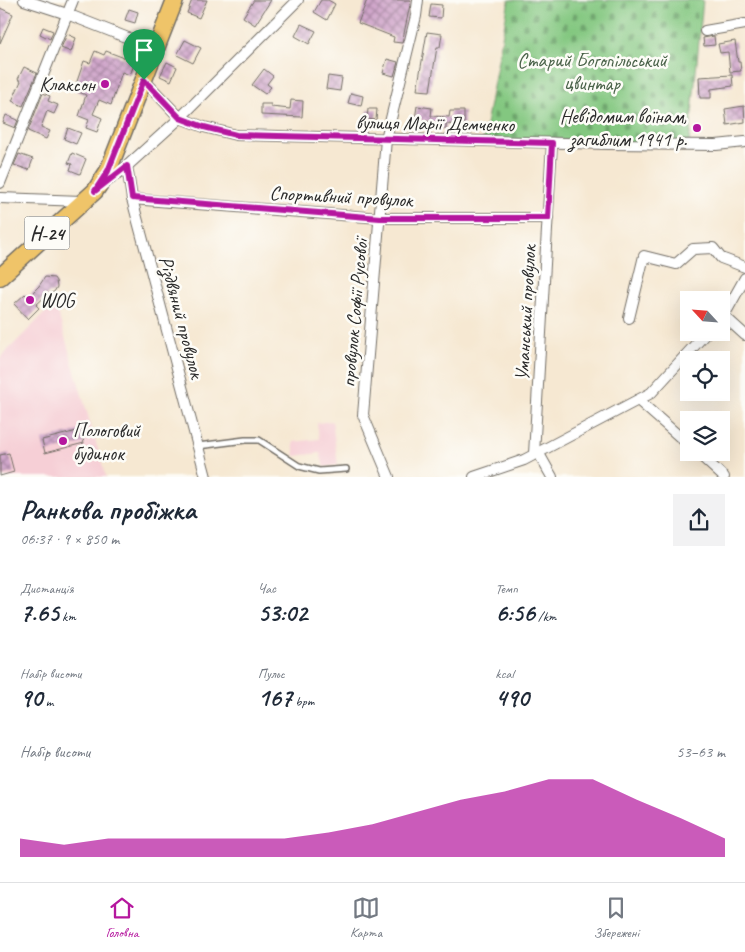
<!DOCTYPE html>
<html lang="uk">
<meta charset="utf-8">
<style>
body{margin:0;font-family:Caveat,sans-serif;background:#f2f2f3;color:#1f2937;height:100vh;display:flex;flex-direction:column;font-size:19px;white-space:nowrap}
*{box-sizing:border-box;margin:0}
p{font-size:16px;color:#747a83}
.icon{flex:none;width:28px;height:28px;fill:none;stroke:currentColor;stroke-width:2;stroke-linecap:round;stroke-linejoin:round}
.map{position:relative;height:477px;overflow:hidden}
.panel{display:flex;flex-direction:column;background:#fff;flex:1}
.panel>*{flex:none}
.needle{width:32px;rotate:296deg}
.buttons{position:absolute;left:680px;top:291px;display:grid;gap:10px}
.buttons a{display:grid;place-items:center;width:50px;height:50px;border-radius:0px;background:#fff;box-shadow:0 5px 20px #0002;font-size:25px}
.pin{position:absolute;display:grid;place-items:center;width:42px;height:42px;color:#fff;margin:-51px -21px;border-radius:50% 50% 50% 0;rotate:-45deg;box-shadow:0 0 5px #0007}
.pin .icon{rotate:45deg}
.round{display:grid;place-items:center;flex:none;width:52px;height:52px;border-radius:0px;background:#f2f2f3}
.overview{display:flex;align-items:center;justify-content:space-between;height:85px;padding:0 20px}
h1{font-size:28px;font-weight:700;line-height:38px}
.stats{display:grid;grid-template-columns:repeat(3,1fr);gap:8px;height:85px;padding:5px 20px}
.stats div{display:grid;align-content:center}
.stats b{font-size:25px;font-weight:700}
.stats small{font-size:14px;font-weight:400}
.stats p{font-size:14px}
.chart{height:140px;padding:10px 20px}
.chart p{display:flex;justify-content:space-between}
.chart svg{width:100%;height:90px;margin-top:5px;fill:#b5179e;opacity:.7}
.tabs{display:flex;justify-content:space-around;align-items:center;height:70px;border-top:1px solid #e0e1e3;background:#fff;font-size:14px;color:#747a83}
.tabs a{display:grid;justify-items:center;gap:2px}
.tabs .selected{color:#b5179e}
.map>svg:first-child{display:block}
.built{fill:#f6cfd6}
.cemetery{fill:url(#cemetery-stones);stroke:#577956}
.building{fill:url(#building-cross-hatch)}
.lines{fill:none;stroke-linecap:round;stroke-linejoin:round}
.lane-casing{stroke:#726d65;stroke-width:8}
.street-casing{stroke:#726d65;stroke-width:12}
.primary-casing{stroke:#726d65;stroke-width:19}
.lane{stroke:#fff;stroke-width:5}
.street{stroke:#fff;stroke-width:10}
.primary{stroke:#efc469;stroke-width:16}
.route-casing{stroke:#fff;stroke-width:10}
.route{stroke:#b5179e;stroke-width:6}
.poi-dot{fill:#b5179e;stroke:#fdfcf7;stroke-width:2}
.labels{text-anchor:middle;stroke-width:5;stroke-linejoin:round;paint-order:stroke}
.shield{fill:#fdfcf7;stroke:#6a6a68;stroke-width:1}
.shield-label{font-size:19px;font-weight:bold;fill:#2b2b2b}
.park-label{font-size:20px;fill:#4a6249;stroke:#fdfcf7}
.poi-label{font-size:20px;fill:#2b2b2b;stroke:#fdfcf7;text-anchor:end}
.street-label{font-size:20px;fill:#2b2b2b;stroke:#fdfcf7}
</style>
<div class="map">
<svg width="745" height="477" viewBox="0 0 745 477">
<defs>
<pattern id="cemetery-stones" width="16" height="16" patternUnits="userSpaceOnUse" patternTransform="scale(1.25)"><rect width="16" height="16" fill="#83c780"/><path d="M2 7V4a2 2 0 0 1 4 0v3zM10 15v-3a2 2 0 0 1 4 0v3z" fill="#6ba269"/></pattern>
<pattern id="building-cross-hatch" width="8" height="8" patternUnits="userSpaceOnUse" patternTransform="scale(1.25)"><rect width="8" height="8" fill="#d0a6ca"/><path d="M0 0l8 8M0 8l8-8" fill="none" stroke="#a987a4"/></pattern>
</defs>
<rect width="100%" height="100%" fill="#fdfcf7"/>
<filter id="ink" filterUnits="userSpaceOnUse"><feTurbulence type="fractalNoise" baseFrequency=".02" numOctaves="2"/><feDisplacementMap in="SourceGraphic" scale="10" xChannelSelector="R" yChannelSelector="G"/><feConvolveMatrix kernelMatrix="1 2 1 2 8 2 1 2 1" color-interpolation-filters="sRGB"/></filter>
<filter id="wash" filterUnits="userSpaceOnUse"><feTurbulence type="fractalNoise" baseFrequency=".0096" numOctaves="4" result="noise"/><feDisplacementMap in="SourceGraphic" scale="20" xChannelSelector="R" yChannelSelector="G"/><feGaussianBlur stdDeviation="1.12" result="paint"/><feColorMatrix in="noise" values="0 0 0 0 0 0 0 0 0 0 0 0 0 0 0 0 0 1.4 0 .05"/><feComposite in="paint" operator="in"/></filter>
<g filter="url(#wash)">
<rect width="100%" height="100%" fill="#f6e8d2"/>
<g class="built">
<path d="M55,303L106,477H0V358Z"/>
<path d="M332,421L338,465L324,467L320,453L295,456L293,442L319,439L317,423Z"/>
</g>
<path class="cemetery" d="M509,0H703L689,144L483,141Z"/>
<g id="blocks">
<g class="building">
<path d="M192,0H207L199,18L187,13Z"/>
<path d="M254,0H271L255,25L243,17Z"/>
<path d="M321,0H328L335,4L327,20L314,12Z"/>
<path d="M367,0H411L402,43L393,42L394,37L358,23Z"/>
<path d="M431,4L442,5L441,18L429,17Z"/>
<path d="M0,8L13,14L0,43Z"/>
<path d="M129,9L138,12L135,23L125,20Z"/>
<path d="M301,24L316,31L309,44L295,36Z"/>
<path d="M43,27L53,31L50,39L40,34Z"/>
<path d="M427,32L442,34L440,47H437L430,91L417,90Z"/>
<path d="M67,34L76,38L71,52L61,48Z"/>
<path d="M714,36L715,45L704,46L703,38Z"/>
<path d="M185,40L201,48L193,63L177,55Z"/>
<path d="M735,41L738,62H740L741,71L730,72L728,52L720,53L718,44Z"/>
<path d="M95,51L104,55L106,51L135,62L130,75L122,72L111,105L99,100L93,114L102,118L97,132L86,128L89,120L79,116L86,95L74,90L84,61L90,63Z"/>
<path d="M387,59L398,62L394,76L383,73Z"/>
<path d="M167,62L177,67L171,81L160,76Z"/>
<path d="M24,67L37,73L23,106L12,101L21,81L18,79Z"/>
<path d="M264,69L273,76L267,84L271,87L265,94L252,85Z"/>
<path d="M732,75L733,86L711,89V98H700L699,77Z"/>
<path d="M328,76L342,78L340,91L326,89Z"/>
<path d="M43,93L50,96L48,101L58,105L54,114L47,111L41,127L50,131L46,139L28,131Z"/>
<path d="M351,93L363,96L361,106L348,103Z"/>
<path d="M291,100L303,101L302,117L261,115V104H271V107L290,109Z"/>
<path d="M417,106L432,108L431,116L449,117L450,111H464V125L446,124V129H438V123L415,119Z"/>
<path d="M744,106L745,122L727,125L725,109Z"/>
<path d="M368,109H377L376,120L367,119Z"/>
<path d="M6,115L18,120L15,128L3,123Z"/>
<path d="M68,128L81,133L76,144L64,139Z"/>
<path d="M72,153L86,159L80,174L70,170L72,164L68,163Z"/>
<path d="M19,154L33,159L29,170L14,165Z"/>
<path d="M45,277L54,278L56,281L57,287L54,292L48,294L36,305L39,308L28,319L14,304L25,294L28,297L39,286Z"/>
<path d="M81,430L84,443L45,453L42,440Z"/>
<path d="M9,453L14,472L0,476V455Z"/>
</g>
</g>
</g>
<g filter="url(#ink)">
<use href="#blocks" fill-opacity="0" stroke="#726d65" stroke-width="1"/>
<g class="lines">
<g class="lane-casing">
<path id="lane" d="M198,446L245,440H259L299,466L319,471L346,469"/>
</g>
<g class="street-casing">
<g id="street">
<path d="M24,0L67,14L156,49"/>
<path d="M705,31L745,24"/>
<path d="M144,80L180,118L204,127L236,135L608,144L716,145L745,142"/>
<path d="M127,166L132,199L206,477"/>
<path d="M0,183L73,0"/>
<path d="M105,183L127,166L180,118L298,0"/>
<path d="M0,198L82,201"/>
<path d="M132,199L380,218H548"/>
<path d="M723,315L745,335"/>
<path d="M721,317L726,312L745,278"/>
<path d="M629,318L644,256L676,264L693,249L713,248L721,258L745,267"/>
<path d="M638,400L689,445"/>
<path d="M538,452L552,477"/>
<path d="M697,452L724,477"/>
<path d="M534,454L552,143"/>
<path d="M389,477L363,415L386,139L416,16L418,0"/>
<path d="M474,477L524,460L651,393L707,332"/>
</g>
</g>
<g class="primary-casing">
<path id="primary" d="M0,277L95,191L108,171L175,0"/>
</g>
<use href="#lane" class="lane"/>
<use href="#street" class="street"/>
<use href="#primary" class="primary"/>
</g>
</g>
<g class="lines" filter="url(#ink)">
<g class="route-casing">
<path id="route" d="M144,80L180,118L204,127L236,135L552,143L548,218H380L132,198L127,166L95,191L108,171Z"/>
</g>
<use href="#route" class="route"/>
</g>
<g class="poi-dot">
<circle cx="105" cy="84" r="5"/>
<circle cx="697" cy="128" r="5"/>
<circle cx="30" cy="300" r="5"/>
<circle cx="63" cy="441" r="5"/>
</g>
<g class="labels">
<rect class="shield" x="24.5" y="216.5" width="45" height="33" rx="4"/>
<g class="shield-label">
<text x="47" y="240">Н-24</text>
</g>
<g class="park-label">
<text x="592" y="67">Старий Богопільський<tspan x="592" dy="23">цвинтар</tspan></text>
</g>
<g class="poi-label">
<text x="95" y="91">Клаксон</text>
<text x="687" y="123">Невідомим воїнам,<tspan x="687" dy="23">загиблим 1941 р.</tspan></text>
<text x="40" y="307" text-anchor="start">WOG</text>
<text x="73" y="437" text-anchor="start">Пологовий<tspan x="73" dy="23">будинок</tspan></text>
</g>
<g class="street-label">
<text transform="translate(435 123) rotate(1)" y="7">вулиця Марії Демченко</text>
<text transform="translate(341 196) rotate(3)" y="7">Спортивний провулок</text>
<text transform="translate(354 313) rotate(-85)" y="7">провулок Софії Русової</text>
<text transform="translate(525 313) rotate(-87)" y="7">Уманський провулок</text>
<text transform="translate(182 317) rotate(75)" y="7">Різдвяний провулок</text>
</g>
</g>
</svg>
<div class="buttons">
<a><svg class="needle" viewBox="-14 -14 28 28"><path d="M0-13l5 13h-10z" fill="#e53935"/><path d="M0 13l5-13h-10z" fill="#747a83"/></svg></a>
<a><svg class="icon" aria-label="locate" viewBox="0 0 24 24"><circle cx="12" cy="12" r="6"/><path d="M12 2v4M12 18v4M2 12h4M18 12h4"/></svg></a>
<a><svg class="icon" aria-label="layers" viewBox="0 0 24 24"><path d="M12 4l9 5-9 5-9-5zM3 14l9 5 9-5"/></svg></a>
</div>
<div class="pin" style="left:144px;top:80px;background:#1e9e55"><svg class="icon" aria-label="arrive" viewBox="0 0 24 24"><path d="M6 21V4h12l-3 4 3 4H6"/></svg></div>
</div>
<section class="panel">
<div class="overview"><div><h1>Ранкова пробіжка</h1><p>06:37 · 9 × 850 m</p></div><a class="round"><svg class="icon" aria-label="share" viewBox="0 0 24 24"><path d="M12 15V3M7 8l5-5 5 5M5 13v7h14v-7"/></svg></a></div>
<div class="stats">
<div><p>Дистанція</p><b>7.65<small> km</small></b></div>
<div><p>Час</p><b>53:02</b></div>
<div><p>Темп</p><b>6:56<small> /km</small></b></div>
</div>
<div class="stats">
<div><p>Набір висоти</p><b>90<small> m</small></b></div>
<div><p>Пульс</p><b>167<small> bpm</small></b></div>
<div><p>kcal</p><b>490</b></div>
</div>
<div class="chart"><p><span>Набір висоти</span>53–63 m</p>
<svg viewBox="0 0 160 44" preserveAspectRatio="none"><path d="M0 44V35L10 38L20 35L30 35L40 35L50 35L60 35L70 32L80 28L90 22L100 16L110 12L120 6L130 6L140 16L150 25L160 35V44z"/></svg>
</div>
</section>
<nav class="tabs">
<a class="selected"><svg class="icon" aria-label="home" viewBox="0 0 24 24"><path d="M3 11l9-7 9 7M6 9v11h12V9"/></svg>Головна</a>
<a><svg class="icon" aria-label="map" viewBox="0 0 24 24"><path d="M3 6l6-2 6 2 6-2v14l-6 2-6-2-6 2zM9 4v14M15 6v14"/></svg>Карта</a>
<a><svg class="icon" aria-label="saved" viewBox="0 0 24 24"><path d="M7 4h10v16l-5-4-5 4z"/></svg>Збережені</a>
</nav>
